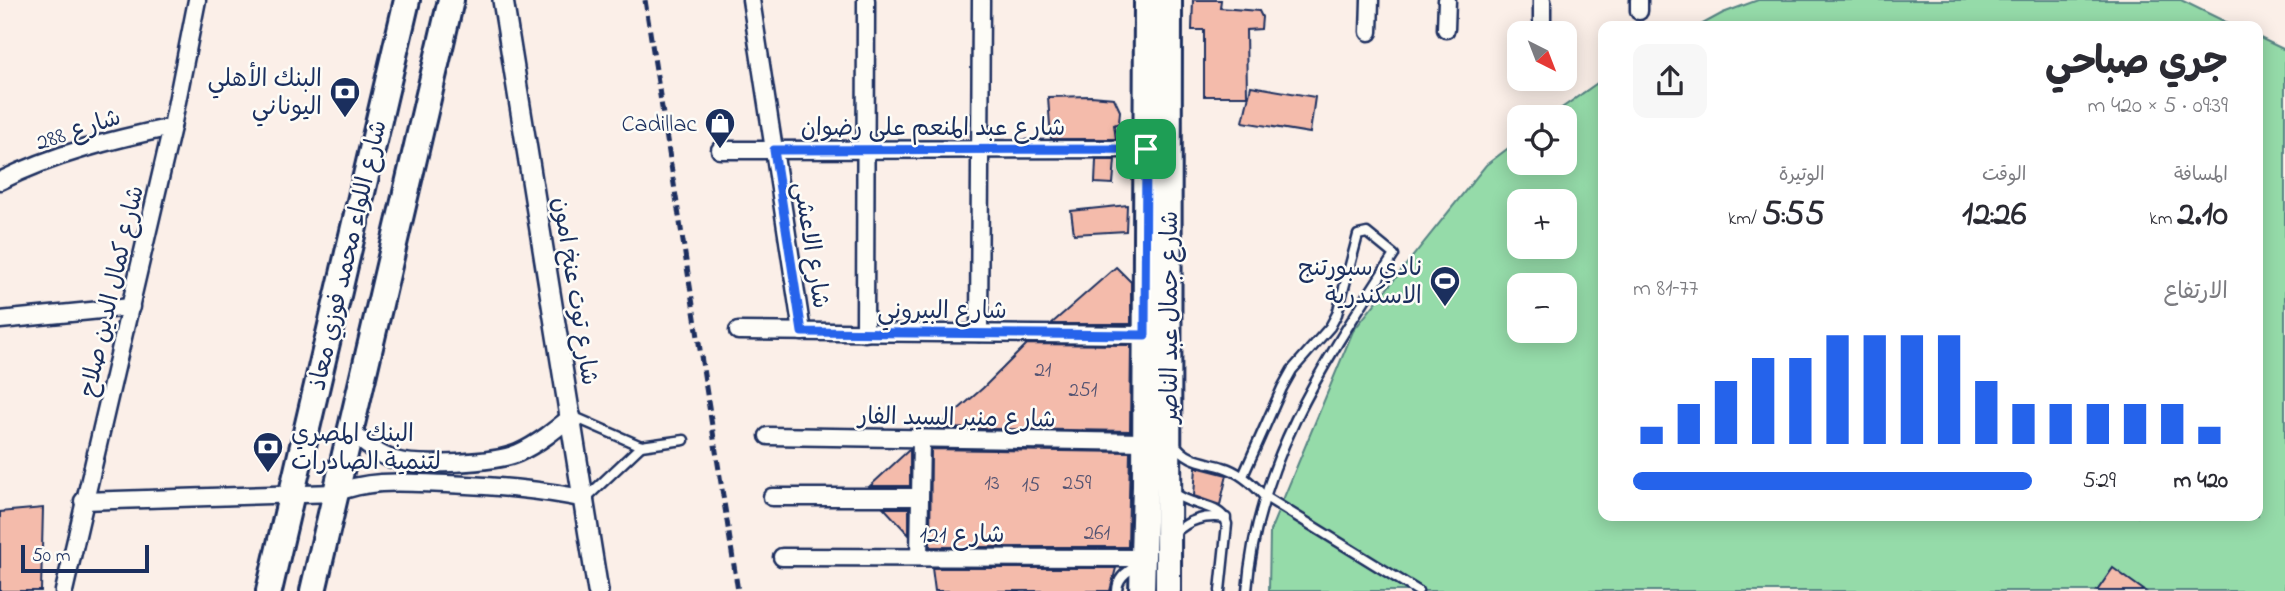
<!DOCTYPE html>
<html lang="ar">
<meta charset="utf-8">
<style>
body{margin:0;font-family:"Indie Flower","Playpen Sans Arabic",sans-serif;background:#f7f7f7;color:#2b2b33;direction:rtl;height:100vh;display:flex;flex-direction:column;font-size:26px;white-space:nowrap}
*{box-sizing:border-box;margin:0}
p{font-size:23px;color:#7c7c81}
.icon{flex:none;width:38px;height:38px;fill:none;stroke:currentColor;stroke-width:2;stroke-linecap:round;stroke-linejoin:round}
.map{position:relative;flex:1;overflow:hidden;direction:ltr}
.sheet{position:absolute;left:1598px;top:21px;width:665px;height:500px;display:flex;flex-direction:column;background:#fff;border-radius:14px;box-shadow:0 4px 18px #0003;direction:rtl}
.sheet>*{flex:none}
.needle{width:46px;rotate:138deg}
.tools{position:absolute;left:1507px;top:21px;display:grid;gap:14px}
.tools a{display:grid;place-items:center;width:70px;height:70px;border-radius:14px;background:#fff;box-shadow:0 4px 18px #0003;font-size:35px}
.scale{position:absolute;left:21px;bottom:18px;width:128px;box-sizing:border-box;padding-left:7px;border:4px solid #1b2f5e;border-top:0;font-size:19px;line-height:24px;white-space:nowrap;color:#1b2f5e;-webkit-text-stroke:5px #fdfcf7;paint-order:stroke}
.pin{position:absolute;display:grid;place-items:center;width:60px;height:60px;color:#fff;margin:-30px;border-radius:14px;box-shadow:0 4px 10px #0006}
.round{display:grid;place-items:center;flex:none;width:74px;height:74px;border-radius:14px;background:#f7f7f7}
.overview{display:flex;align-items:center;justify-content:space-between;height:119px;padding:0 35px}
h1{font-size:38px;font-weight:700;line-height:52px}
.stats{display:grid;grid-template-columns:repeat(3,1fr);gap:10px;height:119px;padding:7px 35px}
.stats div{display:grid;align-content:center}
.stats b{font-size:35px;font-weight:700}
.stats small{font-size:19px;font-weight:400}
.stats p{font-size:19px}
.chart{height:196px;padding:14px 35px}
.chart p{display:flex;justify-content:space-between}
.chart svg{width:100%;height:126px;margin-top:7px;stroke:#2563eb;stroke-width:6}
ul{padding:0 35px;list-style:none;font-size:23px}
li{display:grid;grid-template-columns:112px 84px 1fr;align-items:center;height:52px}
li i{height:18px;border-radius:9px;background:#2563eb}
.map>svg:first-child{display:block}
.green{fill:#95dba9;stroke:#588584;stroke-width:2;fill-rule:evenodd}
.building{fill:#f4bbab;stroke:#1b2f5e;stroke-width:2}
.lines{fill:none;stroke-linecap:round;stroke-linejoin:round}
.service-casing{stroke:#1b2f5e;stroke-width:13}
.minor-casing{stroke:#1b2f5e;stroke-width:21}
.tertiary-casing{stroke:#1b2f5e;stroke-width:24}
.primary-casing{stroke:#1b2f5e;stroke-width:30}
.service{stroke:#fdfcf7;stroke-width:8}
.minor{stroke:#fdfcf7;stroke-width:16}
.tertiary{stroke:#fdfcf7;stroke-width:19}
.primary{stroke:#fdfcf7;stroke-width:24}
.rail{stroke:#1b2f5e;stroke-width:5;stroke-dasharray:10 5;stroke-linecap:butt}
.route-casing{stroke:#fff;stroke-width:14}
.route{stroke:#2563eb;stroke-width:9}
.labels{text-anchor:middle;stroke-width:5;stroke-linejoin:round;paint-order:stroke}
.number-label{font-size:21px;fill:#515271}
.poi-label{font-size:24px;fill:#1b2f5e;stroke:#fdfcf7;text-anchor:end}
.street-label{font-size:24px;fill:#1b2f5e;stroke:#fdfcf7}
</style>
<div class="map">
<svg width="2285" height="591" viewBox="0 0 2285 591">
<rect width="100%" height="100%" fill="#fbefe8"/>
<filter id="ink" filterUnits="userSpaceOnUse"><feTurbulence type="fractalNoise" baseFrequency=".0143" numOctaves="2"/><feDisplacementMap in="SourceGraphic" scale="14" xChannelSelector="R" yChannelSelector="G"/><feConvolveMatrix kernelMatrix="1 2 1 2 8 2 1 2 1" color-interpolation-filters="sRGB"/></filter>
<g filter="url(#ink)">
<g class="green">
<path d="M1758,0H2181L2234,26H1699L1723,13Z"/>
<path d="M2258,37L2285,50V591H1269L1270,531L1353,331L1486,165L1519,140V163H1564V117H1549L1603,79V516H2258ZM1519,201H1564V247H1519ZM1519,285H1564V331H1519Z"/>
</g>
<g class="building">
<path d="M1193,0H1221L1220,8L1259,11L1262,17L1261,29L1246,30L1247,96H1204V30H1192Z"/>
<path d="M1251,86L1315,97L1310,133L1243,122Z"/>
<path d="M1091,96L1114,98L1120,111L1119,123L1114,125L1116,139H1051L1048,97Z"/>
<path d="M1096,160H1115L1113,184L1095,183Z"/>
<path d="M1127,205L1126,231L1074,234L1071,211Z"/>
<path d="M1116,267L1131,282V324H1051Z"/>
<path d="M1027,344L1131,345L1130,431L937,428L983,388Z"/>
<path d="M910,449V486H870Z"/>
<path d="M931,449L1130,452L1128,547H930Z"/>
<path d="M1196,467L1227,475L1220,505L1194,496Z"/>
<path d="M43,508L41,591H0V512Z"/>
<path d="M884,508H909V535Z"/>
<path d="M932,568H1116L1110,591H935Z"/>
<path d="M2113,568L2145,591H2097Z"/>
</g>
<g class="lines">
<g class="service-casing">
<g id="service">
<path d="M572,416L641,446L684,440"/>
<path d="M1174,443C1188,462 1203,461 1223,467C1240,472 1253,484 1264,496L1418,591"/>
<path d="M1243,476L1282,388L1292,370L1330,327L1337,314L1358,235L1367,233L1394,255C1325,361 1257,461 1247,591"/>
<path d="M1172,491C1190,508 1222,503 1227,524L1220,591"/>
<path d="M585,499L641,446"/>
<path d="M1174,534C1189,519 1205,515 1226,518"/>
<path d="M1117,591C1117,578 1128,570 1139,565"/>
</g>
</g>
<g class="minor-casing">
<g id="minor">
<path d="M751,0L802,332"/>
<path d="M1639,11V0"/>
<path d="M1542,24V0"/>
<path d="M1446,29L1447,0"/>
<path d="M1369,32L1370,0"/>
<path d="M720,150L1146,149"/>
<path d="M0,181C54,154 114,139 172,127"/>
<path d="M0,320L131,307"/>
<path d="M738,331L1145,335"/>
<path d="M865,333L866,0"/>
<path d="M979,333L981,0"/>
<path d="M351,431C363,443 378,455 395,460C420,467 495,463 518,453C538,444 555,430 572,416"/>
<path d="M768,436L1145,442"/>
<path d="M772,497H920"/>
<path d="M83,501L336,493C371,478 409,483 447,484C494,486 539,489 585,499"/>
<path d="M782,557L1142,558"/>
<path d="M919,557L921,439"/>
<path d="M64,591L172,127L197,0"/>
</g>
</g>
<g class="tertiary-casing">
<path id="tertiary" d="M503,0L598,591"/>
</g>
<g class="primary-casing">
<g id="primary">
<path d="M269,591L407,0"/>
<path d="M313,591L451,0"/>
<path d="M1142,591L1145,486L1147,0"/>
<path d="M1168,591L1169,0"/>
</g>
</g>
<use href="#service" class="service"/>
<use href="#minor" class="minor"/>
<use href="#tertiary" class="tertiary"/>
<use href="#primary" class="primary"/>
<path class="rail" d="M645,0L738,591"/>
</g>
</g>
<g class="lines" filter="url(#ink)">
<g class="route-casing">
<path id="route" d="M1146,149L1145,335L802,332L774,150Z"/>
</g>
<use href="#route" class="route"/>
</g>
<defs>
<g id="bank-pin" transform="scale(1.575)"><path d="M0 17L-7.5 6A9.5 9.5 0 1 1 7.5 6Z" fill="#1b2f5e" stroke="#fdfcf7"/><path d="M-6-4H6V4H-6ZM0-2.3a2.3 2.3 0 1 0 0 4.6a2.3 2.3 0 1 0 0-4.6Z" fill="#fff"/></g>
<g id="shop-pin" transform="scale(1.575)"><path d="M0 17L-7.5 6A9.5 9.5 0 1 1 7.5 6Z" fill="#1b2f5e" stroke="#fdfcf7"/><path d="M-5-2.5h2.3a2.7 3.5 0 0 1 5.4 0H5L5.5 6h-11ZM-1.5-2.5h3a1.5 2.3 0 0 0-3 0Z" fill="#fff"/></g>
<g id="stadium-pin" transform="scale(1.575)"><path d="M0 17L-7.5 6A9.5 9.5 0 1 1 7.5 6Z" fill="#1b2f5e" stroke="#fdfcf7"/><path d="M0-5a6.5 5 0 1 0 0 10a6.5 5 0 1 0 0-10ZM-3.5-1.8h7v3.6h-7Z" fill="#fff"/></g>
</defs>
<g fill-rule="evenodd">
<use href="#bank-pin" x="345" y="92"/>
<use href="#shop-pin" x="720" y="123"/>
<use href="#stadium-pin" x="1445" y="281"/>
<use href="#bank-pin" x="268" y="447"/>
</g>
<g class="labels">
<g class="number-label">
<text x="1043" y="376">21</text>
<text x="1083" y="396">251</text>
<text x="992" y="489">13</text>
<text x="1077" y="489">259</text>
<text x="1031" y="491">15</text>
<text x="1097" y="539">261</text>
</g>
<g class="poi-label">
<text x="322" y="86">البنك الأهلي<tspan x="322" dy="28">اليوناني</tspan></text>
<text x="697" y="131">Cadillac</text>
<text x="1422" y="275">نادي سبورتنج<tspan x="1422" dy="28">الاسكندرية</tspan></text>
<text x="291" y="441" text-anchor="start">البنك المصري<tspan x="291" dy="28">لتنمية الصادرات</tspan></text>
</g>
<g class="street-label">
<text x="933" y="135">شارع عبد المنعم على رضوان</text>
<text transform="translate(78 129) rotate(-18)" y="8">شارع 288</text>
<text transform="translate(812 245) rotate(81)" y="8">شارع الاعشى</text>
<text transform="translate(347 255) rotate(-77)" y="8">شارع اللواء محمد فوزي معاذ</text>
<text transform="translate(111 291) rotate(-77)" y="8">شارع كمال الدين صلاح</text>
<text transform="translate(576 291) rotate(81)" y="8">شارع توت عنخ امون</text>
<text x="942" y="318">شارع البيروني</text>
<text transform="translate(1169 317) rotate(-90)" y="8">شارع جمال عبد الناصر</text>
<text transform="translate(957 417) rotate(1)" y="8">شارع منير السيد الفار</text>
<text x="962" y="542">شارع 121</text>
</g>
</g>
</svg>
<div class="tools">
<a><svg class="needle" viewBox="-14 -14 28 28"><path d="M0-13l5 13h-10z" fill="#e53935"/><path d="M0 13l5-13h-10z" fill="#7c7c81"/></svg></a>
<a><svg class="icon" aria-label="locate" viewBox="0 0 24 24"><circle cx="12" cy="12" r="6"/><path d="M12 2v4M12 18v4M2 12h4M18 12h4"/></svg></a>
<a>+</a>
<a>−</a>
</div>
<div class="scale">50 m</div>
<div class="pin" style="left:1146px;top:149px;background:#1e9e55"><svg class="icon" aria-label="arrive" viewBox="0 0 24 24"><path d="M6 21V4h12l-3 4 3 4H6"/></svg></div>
<section class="sheet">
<div class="overview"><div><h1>جري صباحي</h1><p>09:39 · 5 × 420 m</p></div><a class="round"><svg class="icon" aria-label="share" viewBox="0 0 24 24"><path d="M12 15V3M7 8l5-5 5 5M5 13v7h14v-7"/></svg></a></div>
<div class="stats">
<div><p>المسافة</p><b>2.10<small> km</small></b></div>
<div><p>الوقت</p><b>12:26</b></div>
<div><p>الوتيرة</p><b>5:55<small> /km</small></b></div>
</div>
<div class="chart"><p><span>الارتفاع</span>77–81 m</p>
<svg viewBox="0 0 160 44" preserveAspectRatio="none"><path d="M5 44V38M15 44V30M25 44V22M35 44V14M45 44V14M55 44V6M65 44V6M75 44V6M85 44V6M95 44V22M105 44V30M115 44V30M125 44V30M135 44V30M145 44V30M155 44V38"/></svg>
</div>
<ul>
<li><b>420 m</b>5:29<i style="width:100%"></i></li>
</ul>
</section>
</div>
